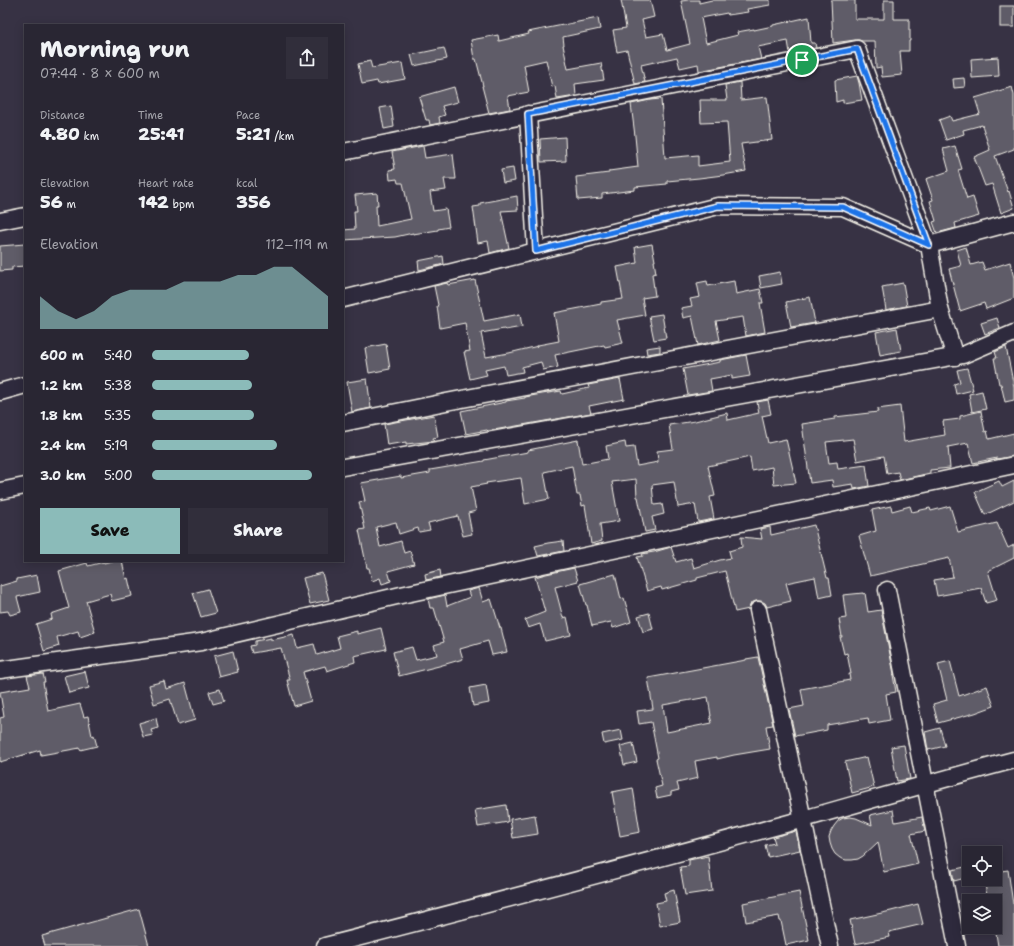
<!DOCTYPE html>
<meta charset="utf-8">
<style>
body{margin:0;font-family:"Shantell Sans",sans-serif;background:#312e3b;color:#f1f3f6;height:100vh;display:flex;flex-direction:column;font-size:15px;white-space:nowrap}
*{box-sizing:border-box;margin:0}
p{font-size:13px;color:#a5a5ac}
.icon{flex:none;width:22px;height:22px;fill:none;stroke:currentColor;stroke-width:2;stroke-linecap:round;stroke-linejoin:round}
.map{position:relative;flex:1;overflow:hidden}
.drawer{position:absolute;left:24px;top:24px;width:320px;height:538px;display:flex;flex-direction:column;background:#292633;border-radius:0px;box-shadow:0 2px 10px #0003,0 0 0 1px #45434e}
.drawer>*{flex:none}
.controls{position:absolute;left:962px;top:846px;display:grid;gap:8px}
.controls a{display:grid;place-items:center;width:40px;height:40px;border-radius:0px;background:#292633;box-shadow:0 2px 10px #0003,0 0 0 1px #45434e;font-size:20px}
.pin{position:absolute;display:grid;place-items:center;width:34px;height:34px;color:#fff;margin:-17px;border:2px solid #fff;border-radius:50%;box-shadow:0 1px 4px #0007}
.round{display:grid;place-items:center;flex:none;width:42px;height:42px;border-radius:0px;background:#312e3b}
.summary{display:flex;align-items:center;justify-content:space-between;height:68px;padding:0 16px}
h1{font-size:22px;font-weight:800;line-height:30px}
.figures{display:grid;grid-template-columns:repeat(3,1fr);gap:6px;height:68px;padding:4px 16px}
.figures div{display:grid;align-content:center}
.figures b{font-size:17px;font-weight:800}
.figures small{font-size:11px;font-weight:400}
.figures p{font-size:11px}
.chart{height:112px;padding:8px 16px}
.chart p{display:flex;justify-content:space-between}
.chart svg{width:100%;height:72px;margin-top:4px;fill:#8bbbb9;opacity:.7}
.button{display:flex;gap:8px;margin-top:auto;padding:8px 16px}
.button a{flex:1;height:46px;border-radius:0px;background:#8bbbb9;color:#111;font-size:16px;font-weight:800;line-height:46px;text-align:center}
.button a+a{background:#312e3b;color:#f1f3f6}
ul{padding:0 16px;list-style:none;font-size:13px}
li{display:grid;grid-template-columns:64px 48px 1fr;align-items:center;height:30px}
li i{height:10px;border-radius:5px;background:#8bbbb9}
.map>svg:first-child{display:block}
.building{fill:#5f5c67;stroke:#f4f1e8;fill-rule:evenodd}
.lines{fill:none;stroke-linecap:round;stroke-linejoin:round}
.minor-casing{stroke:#f4f1e8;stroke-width:19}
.minor{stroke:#2f2a3d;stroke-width:16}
.route-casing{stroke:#fff;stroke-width:8}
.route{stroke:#1a73e8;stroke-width:5}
</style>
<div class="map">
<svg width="1014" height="946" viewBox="0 0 1014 946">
<rect width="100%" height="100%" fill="#373244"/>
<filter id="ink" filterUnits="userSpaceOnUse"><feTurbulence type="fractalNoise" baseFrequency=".025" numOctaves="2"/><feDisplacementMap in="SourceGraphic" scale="8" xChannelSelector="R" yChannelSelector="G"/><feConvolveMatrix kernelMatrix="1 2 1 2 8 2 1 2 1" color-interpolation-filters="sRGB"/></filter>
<g filter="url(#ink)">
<g class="building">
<path d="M621,0H650L654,17L642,20L646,37L663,34L667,50L690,44L681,1L689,0H699V3L712,0H770V5L747,9L748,12L728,15L727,13L701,18L706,43L738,35L737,32L754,29V30L773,26V25L809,17L811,43H815L816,48L790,53L788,41L758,47L761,59L699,71L698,64L680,68L677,57L641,65L645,82L635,84L627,50L617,52L613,30L626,28Z"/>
<path d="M831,0H855V19H884V0H894V19H909V30H910V41H909V51H900L902,75L882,77L881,67L876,68L875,41H862L859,40H855L833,43Z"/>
<rect x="1000" y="6" width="14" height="21"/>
<path d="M598,18L600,29L563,37L564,45H563L568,69L601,63L604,80L575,84L576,96L557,99L555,86L552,87L546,60L524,65L529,92L508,96L510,109L489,113L482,86H483L476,59H474L471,40L498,35L499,41L529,34L528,32Z"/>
<path d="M444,48L447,59L414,66L411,55Z"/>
<path d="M998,57L999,76L972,78L971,59Z"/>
<path d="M370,61L372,68L402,63L405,79L378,84L377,81L362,84L358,64Z"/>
<path d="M857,76L859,83L862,100L843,103V100L836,102L835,80Z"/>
<path d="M964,78L965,87L954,88L953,79Z"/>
<path d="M740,82L741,100L767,97L772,140L741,144L746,171L723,175L699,178L667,181V184L635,187V190L602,194V198L578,200L576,177L609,173V171L638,167L635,136L631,104L650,100L661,99L665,158L698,155V166L730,162L727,122L701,123L700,100H727L725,85Z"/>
<path d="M454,87L458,102L442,106L445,115L439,117L440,123L430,125L429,120H426L419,97Z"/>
<path d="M1012,87L1014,95V149L995,156L1008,192L1009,191L1014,208L1001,213L992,184L985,186L974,157L990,150L982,125L963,130L964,134L946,140L939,120L950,116L952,121L980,114L975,98Z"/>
<path d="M391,106L394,127L384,129L380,108Z"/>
<path d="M565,137L566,161L541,162L540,139Z"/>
<path d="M423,146L425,158L453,154L456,179H444L446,190L430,192L433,211L446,209L449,227L438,229V230L413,234V233L395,237L343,240V230L355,229L354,211H357L355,195L377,193L378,205H376L377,226L411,219L403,183H398L397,179L390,180L389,170L395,169L392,152Z"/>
<path d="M955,146L962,169L958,170L967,199L973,197L979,216L955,223L956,228L937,233L933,222L936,221L930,201L933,200L926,179L949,171L943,149Z"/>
<path d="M513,168L515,181L503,183L501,170Z"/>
<path d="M517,196L518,210L501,211L509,248L490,253L488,241L478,243L473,207L480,206V203Z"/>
<path d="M25,244V266L12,267V270L0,271V246Z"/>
<path d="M652,244L655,261H654L656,273L652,274L655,296L642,298L645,315L617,320L623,343L605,347L604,345L555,355L558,367L543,370L541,362L522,367L523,372L506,375L504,366L485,370L487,375L470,379L464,352L470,351L465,323L440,328L437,306L438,305L434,286L447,283L448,285L475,280L484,321L520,314L522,327L505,330L504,329L481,333L486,357L509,353L538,346V345L559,341L554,313L601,304V302L623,299L617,267L637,263L635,247Z"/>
<path d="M966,247L971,265L982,262L985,270L1010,262L1014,278V298L986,309L984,303L960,311L949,269L961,266L957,250Z"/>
<path d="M443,256L444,264L419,270L418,261Z"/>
<path d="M780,272L782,284L761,288L759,276Z"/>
<path d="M707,281L708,286L734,281L736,294L760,289L763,303H760L765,332L746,336L743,317L716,321L720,340L698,345L692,316L683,318L681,308L692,306L690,299L700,297L697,283Z"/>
<path d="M903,283L907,306L886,310L882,287Z"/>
<path d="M810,297L815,323L791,327L786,302Z"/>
<path d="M662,314L666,338L654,340L649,316Z"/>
<path d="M997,318L1000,328L985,334L981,323Z"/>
<path d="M897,328L901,351L880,355L876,332Z"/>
<path d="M386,344L390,369L369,373L365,348Z"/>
<path d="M660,346V352L647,354L646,348Z"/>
<path d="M1006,347L1014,387V400L1005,402L1001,384H999L994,358H997L995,352Z"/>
<path d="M746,355L750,376L732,379V375L710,379L712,391L688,395L683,369L720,362V360Z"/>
<path d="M967,368L973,390L956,394L954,384L960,382L957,370Z"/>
<path d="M367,379L371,408L352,412L347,382Z"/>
<path d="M620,379L624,399L589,406L591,413L488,431L487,430L466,434L461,411L506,402V401L525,398V397L542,394L561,391L562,394L589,388L588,385Z"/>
<path d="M982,391L986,409L972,412L969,394Z"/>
<path d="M768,400L771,414L762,416L768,443L786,439L796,483L774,485L772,467L752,471L750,457L708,466L715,496L710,497L714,519L698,522L695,504L678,507L674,482L652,485L654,505L662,504L664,514L652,517L655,530L645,532L638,497H637L636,479L612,482L619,521L600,524L602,541L591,544L585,505L582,506L580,495H577L572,466L544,472L549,499L525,504L521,478L486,483L487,484L471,487L476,511L468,513L472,534L463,536L458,516L428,523L430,530L419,532L418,528L399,534L396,522L376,527L380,547L401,541L404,553L410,551L414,564L388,571L391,581L382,584L380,578L372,581L369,568H367L359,530L365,529L359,502L365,501L361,483L401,476V478L430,473V470L484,461V460L528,452V450L578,440L582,464L608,459L606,446L625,442L626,448L634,447L637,466L658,462L657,451L673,449L669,425L695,421L727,413L728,420L759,413L757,402Z"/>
<path d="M900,406L904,442L945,435L943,421L960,419V416L981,411L985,432L987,431L989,439L1014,433V456L997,459V458L973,463L968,443L948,447L950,468L930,470V473L900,480L898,472L887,474L884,456L857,461L853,439L826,442L829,463L837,462L838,469L866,465L869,486L854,489L853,484L833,487L832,480L810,483L802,424L835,419V417L878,412L877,409Z"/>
<path d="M434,415L438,437L433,438L434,441L406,444V442L387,445L384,424Z"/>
<path d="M999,481L1002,487L1014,481V501L985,515L975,492Z"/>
<path d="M891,506L892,511L910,506L912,512L930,508L931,511L950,506L958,532L997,523L1008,548L1014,545V558L988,571L997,600L986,603L981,588L937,596L934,580L953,577L949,558L870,576L859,536L876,531L872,510Z"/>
<path d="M814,525L827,578H829L832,595L819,598L815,577L786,583L791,601L767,607L765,603L761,601H756L751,603L749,609L735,612L725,571L697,578V580L662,590L661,587L647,591L637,557L643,556L642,554L654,552L671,547L676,562L691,558L694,568L720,560L731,558L729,551L742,547L741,537L762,539L760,529L770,527L771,535Z"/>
<path d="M563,541L564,551L538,556L535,546L548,543Z"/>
<path d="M112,561H122L126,579L128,578L132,596L112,601L110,594L86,601L95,632L80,637L78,631L57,637L59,646L44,651L36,624L52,619L51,614L69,608L59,571L87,563L88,566L104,562V563Z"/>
<path d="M574,568L578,581L555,587L563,618L567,617L571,635L545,641L540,624L528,628L525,620L545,612L535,577L546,574Z"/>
<path d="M440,570L441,577L426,580L425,574Z"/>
<path d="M322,573L329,600L310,604L303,578Z"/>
<path d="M615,574L621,599L624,598L631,622L613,628L611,622L592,626L587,605H586L580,584Z"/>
<path d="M37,575L40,592L17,597L21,612L10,615L8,611L0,612V586L17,581V579Z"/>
<path d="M479,588L483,602L491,599L500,628H501L507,652L492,655L488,641L460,649L463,659L439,666L399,676L393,652L412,647L416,660L437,655L434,645L444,642L434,608H430L428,599L445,595L447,606L470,597L468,591Z"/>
<path d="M208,589L216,613L201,617L193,593Z"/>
<path d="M863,593V594L865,593L868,612L881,610L894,674L893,675L896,692L886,694L890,720L869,724L868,718L827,725V730L795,736L789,709L804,706L801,689L850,680L849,674H851L847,653L844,654L840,637H842L839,619L846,618L843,595Z"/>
<path d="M649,613L653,629L643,632L638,616Z"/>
<path d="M381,628L386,649L354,656L355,662L327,671L325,666L303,672L311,701L294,706L287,680H290L281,648L252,653L250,646L255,645V641L271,638V640L294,635L297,648L314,644L317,655L340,648L337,636L357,631V634Z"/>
<path d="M233,651L238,672L219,677L214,656Z"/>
<path d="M758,657L773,725L766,726L770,749L734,755L717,759V757L695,761L698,778L677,783L679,790L671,792V795L657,798L655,788L662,786L656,759L658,758L651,722L639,724L637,711L653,709L648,678L746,660V659ZM708,697L711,716H710L712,723L667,732L663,705Z"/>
<path d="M950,661L959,696L987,686L994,706L975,713L938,723L933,704L947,700L938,664Z"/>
<path d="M85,671L89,688L69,693L64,676Z"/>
<path d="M43,674L45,682H43L48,711L80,704L84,717L88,716L92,736L94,735L97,746L80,750V748L41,755L40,750L0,762V718L4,717L0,692L30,687L27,676Z"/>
<path d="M164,681L166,689L185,683L195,720L178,725L170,699L154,704L149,685Z"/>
<path d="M486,685L489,703L473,706L470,688Z"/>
<path d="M220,689L224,701L213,704L209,692Z"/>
<path d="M156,718L158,728L151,730L153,735L143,737L139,723Z"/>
<path d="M940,728L945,746L928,750L925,732Z"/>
<path d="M621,730L623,740L604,744L602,734Z"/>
<path d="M633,743L637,762L624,765L620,746Z"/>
<path d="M904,745L910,779L897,781L891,747Z"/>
<path d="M867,757L874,787L852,793L845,762Z"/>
<path d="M633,788L640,832L620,836L612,792Z"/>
<path d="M506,805L508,822L478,827L475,810Z"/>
<path d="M893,810L895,822L922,817L925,831L911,834L918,864L884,872L878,842L863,856L858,859L852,860H846L840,858L835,854L832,849L830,843L829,837L831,831L834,826L838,821L843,818L850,817L856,818L872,825L870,815Z"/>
<path d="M535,815L538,834L513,838L510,819Z"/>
<path d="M796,831L800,850L768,857L765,845L775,843L773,837Z"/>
<path d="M708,856L712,891L685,895L680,867L689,866V860Z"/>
<path d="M969,866V877L954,881L952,870Z"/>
<path d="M1008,870L1013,904H1014V946H998L995,927V901H988L984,879H995V872Z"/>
<path d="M674,890L680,922L660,926L656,903L666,901L664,893Z"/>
<path d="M799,892L809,940L786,945L781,921H780L779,916L746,922L743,903Z"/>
<path d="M918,904L923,924L889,932L890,937L855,944L850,920L891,911Z"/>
<path d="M139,909L149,946H45L42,936Z"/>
</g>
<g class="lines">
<g class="minor-casing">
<g id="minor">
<path d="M528,114L536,251"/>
<path d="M343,152L857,49L929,245L940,309L955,357"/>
<path d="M0,221L25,216"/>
<path d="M343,299L718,206L843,207L929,245L1014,222"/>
<path d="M0,392L25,385"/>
<path d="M343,423L446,402L940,309"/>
<path d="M343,467L963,355L1014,333"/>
<path d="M0,491L25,486"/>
<path d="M887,590L957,946"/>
<path d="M758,610L830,946"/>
<path d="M0,670L201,642L401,595L1014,465"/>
<path d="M325,946C484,906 642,863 800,820C871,800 942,779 1014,760"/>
</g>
</g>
<use href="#minor" class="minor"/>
</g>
</g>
<g class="lines" filter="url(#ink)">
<g class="route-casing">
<path id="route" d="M857,49L929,245L843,207L718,206L536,251L528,114Z"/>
</g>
<use href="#route" class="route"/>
</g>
</svg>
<div class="controls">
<a><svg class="icon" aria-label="locate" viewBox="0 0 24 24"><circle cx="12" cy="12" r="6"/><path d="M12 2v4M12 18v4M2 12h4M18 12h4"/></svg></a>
<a><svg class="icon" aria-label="layers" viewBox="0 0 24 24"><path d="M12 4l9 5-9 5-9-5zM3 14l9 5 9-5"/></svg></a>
</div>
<div class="pin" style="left:802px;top:60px;background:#1e9e55"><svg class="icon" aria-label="arrive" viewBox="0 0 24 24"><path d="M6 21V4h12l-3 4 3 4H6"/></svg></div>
<section class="drawer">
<div class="summary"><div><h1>Morning run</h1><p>07:44 · 8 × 600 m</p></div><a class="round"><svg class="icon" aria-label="share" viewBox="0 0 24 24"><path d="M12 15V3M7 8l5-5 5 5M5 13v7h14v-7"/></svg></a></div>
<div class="figures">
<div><p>Distance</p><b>4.80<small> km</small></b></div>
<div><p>Time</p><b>25:41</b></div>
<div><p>Pace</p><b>5:21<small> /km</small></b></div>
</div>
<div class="figures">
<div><p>Elevation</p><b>56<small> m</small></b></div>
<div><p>Heart rate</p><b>142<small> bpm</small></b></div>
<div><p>kcal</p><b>356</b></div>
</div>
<div class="chart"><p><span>Elevation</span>112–119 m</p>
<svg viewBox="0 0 160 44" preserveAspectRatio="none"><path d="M0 44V24L10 33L20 38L30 33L40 24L50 20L60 20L70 20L80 15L90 15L100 15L110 11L120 11L130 6L140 6L150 15L160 24V44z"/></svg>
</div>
<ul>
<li><b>600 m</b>5:40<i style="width:55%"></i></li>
<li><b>1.2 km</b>5:38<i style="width:57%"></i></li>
<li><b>1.8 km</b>5:35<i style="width:58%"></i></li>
<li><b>2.4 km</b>5:19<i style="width:71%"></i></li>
<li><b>3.0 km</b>5:00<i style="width:91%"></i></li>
</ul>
<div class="button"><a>Save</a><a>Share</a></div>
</section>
</div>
